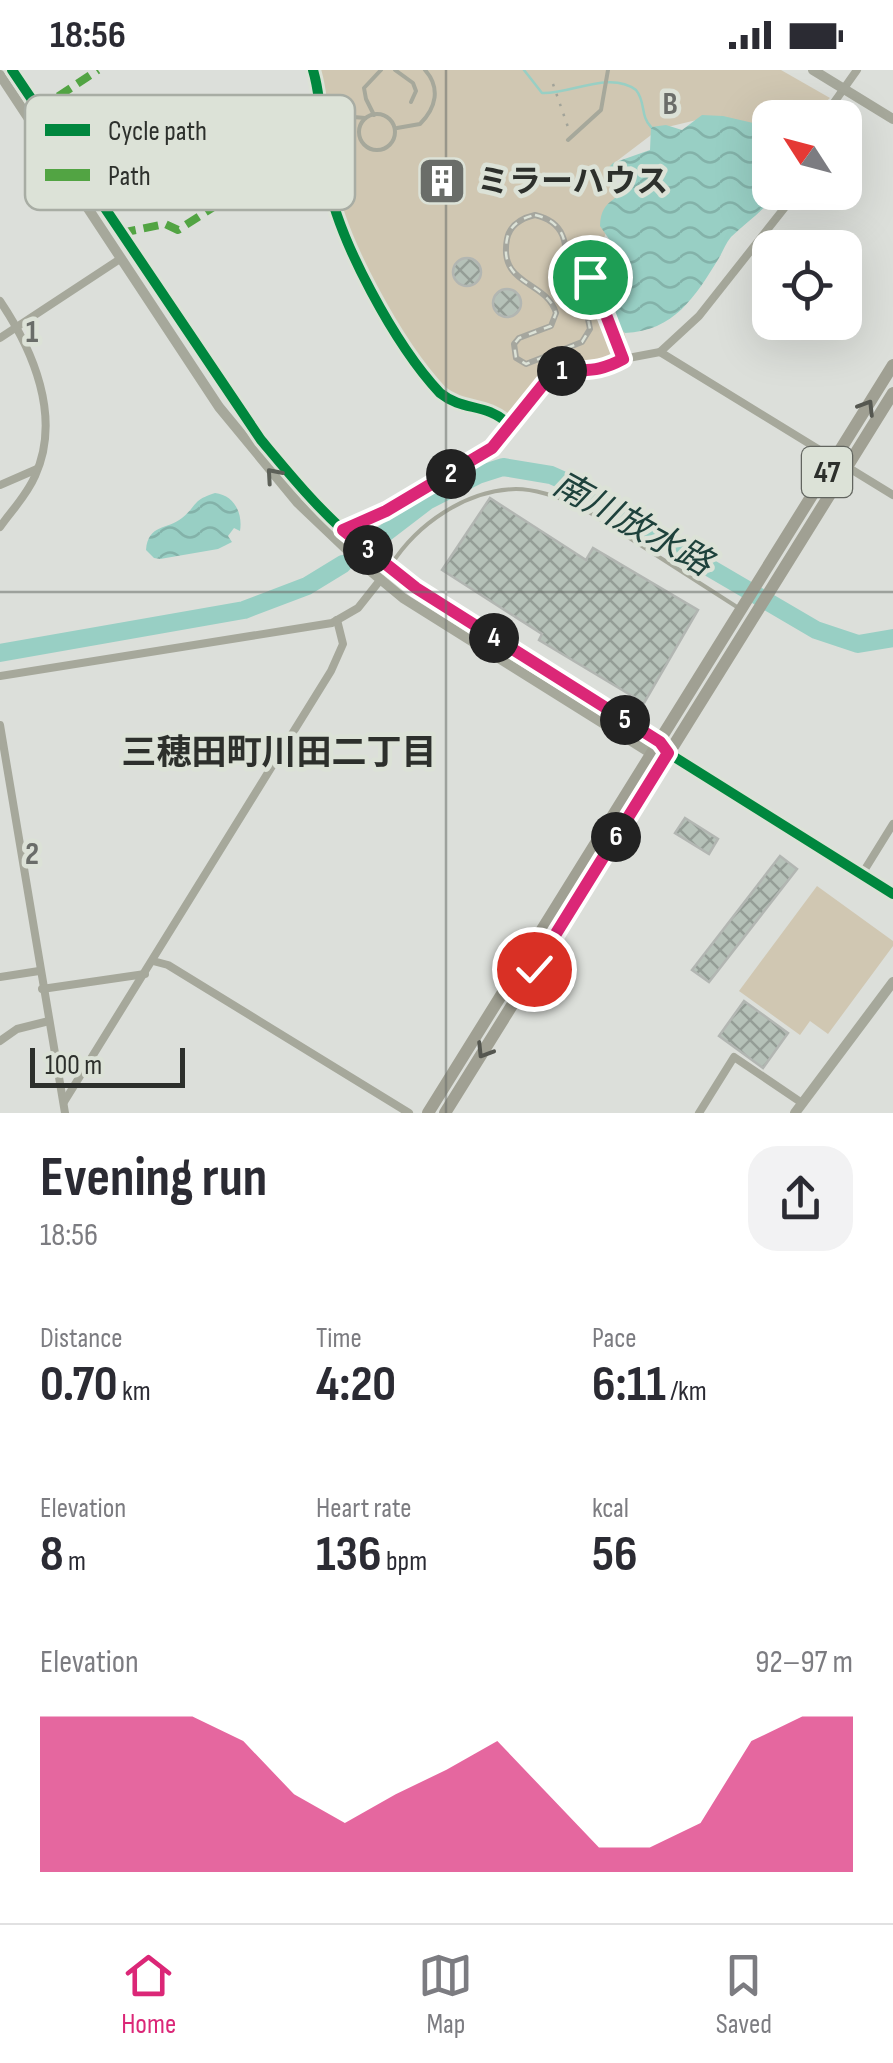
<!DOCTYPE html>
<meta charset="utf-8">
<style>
body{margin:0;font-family:"Sofia Sans Condensed","Noto Sans JP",sans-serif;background:#f2f2f3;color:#2b2b33;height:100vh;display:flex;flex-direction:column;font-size:38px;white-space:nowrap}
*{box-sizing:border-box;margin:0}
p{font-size:32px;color:#7c7c81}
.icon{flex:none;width:55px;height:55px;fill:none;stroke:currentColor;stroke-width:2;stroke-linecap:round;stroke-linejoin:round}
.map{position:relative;height:1043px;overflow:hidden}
.sheet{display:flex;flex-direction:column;background:#fff;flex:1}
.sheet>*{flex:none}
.needle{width:65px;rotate:306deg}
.buttons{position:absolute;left:752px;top:30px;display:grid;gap:20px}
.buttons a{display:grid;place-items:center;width:110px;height:110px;border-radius:20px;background:#fff;box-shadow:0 10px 40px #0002;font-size:50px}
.scale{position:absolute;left:30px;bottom:25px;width:155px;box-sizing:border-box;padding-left:10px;border:5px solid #2d302c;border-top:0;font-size:28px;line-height:35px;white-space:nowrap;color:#2d302c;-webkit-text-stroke:8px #dce2d7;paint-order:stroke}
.pin{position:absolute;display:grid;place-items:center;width:85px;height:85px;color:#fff;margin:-42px;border:5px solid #fff;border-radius:50%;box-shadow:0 2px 10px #0007}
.km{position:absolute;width:50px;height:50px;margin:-25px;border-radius:50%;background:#222;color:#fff;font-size:28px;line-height:50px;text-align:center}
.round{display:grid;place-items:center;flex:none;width:105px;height:105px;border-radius:30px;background:#f2f2f3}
.summary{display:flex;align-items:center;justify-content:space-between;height:170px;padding:0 40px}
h1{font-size:55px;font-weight:700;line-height:75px}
.stats{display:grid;grid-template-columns:repeat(3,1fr);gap:15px;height:170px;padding:10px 40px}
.stats div{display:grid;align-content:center}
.stats b{font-size:50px;font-weight:700}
.stats small{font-size:28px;font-weight:400}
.stats p{font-size:28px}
.chart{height:280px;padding:20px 40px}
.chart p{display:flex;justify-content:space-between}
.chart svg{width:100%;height:180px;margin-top:10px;fill:#db2777;opacity:.7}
.status{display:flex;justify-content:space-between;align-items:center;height:70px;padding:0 50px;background:#fff;direction:ltr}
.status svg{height:28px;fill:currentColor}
.tabs{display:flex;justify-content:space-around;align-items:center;height:140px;border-top:2px solid #e1e1e2;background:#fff;font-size:28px;color:#7c7c81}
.tabs a{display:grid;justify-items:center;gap:5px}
.tabs .selected{color:#db2777}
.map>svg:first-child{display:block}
.park{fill:#d0c7b2}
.water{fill:url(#water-waves)}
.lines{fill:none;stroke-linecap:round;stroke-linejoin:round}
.stream{stroke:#98cfc4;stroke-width:2.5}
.river{stroke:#98cfc4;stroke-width:18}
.building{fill:url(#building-cross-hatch);stroke:#b2b6b2;stroke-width:2.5}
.path{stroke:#a1a399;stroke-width:2.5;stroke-dasharray:2.5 8;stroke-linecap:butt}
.service{stroke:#a6a89b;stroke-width:4}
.minor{stroke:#a6a89b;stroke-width:8}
.tertiary{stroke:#a6a89b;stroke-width:10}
.primary{stroke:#a0a093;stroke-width:12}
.rail-casing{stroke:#a5a69e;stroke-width:6}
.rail{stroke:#dce2d7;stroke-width:2.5;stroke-dasharray:8;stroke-linecap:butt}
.quiet{stroke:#52a443;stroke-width:8;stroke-dasharray:15 8;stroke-linecap:butt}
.cycleway-casing{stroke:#dce2d7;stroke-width:16}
.cycleway{stroke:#00873e;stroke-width:10}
.oneway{stroke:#555750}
.oneway2{stroke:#5d6058}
.route-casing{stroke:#fff;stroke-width:20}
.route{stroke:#db2777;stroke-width:12}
.grid{fill:none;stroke:#6a6d69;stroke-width:2.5;stroke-opacity:0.55}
.labels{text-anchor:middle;stroke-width:9;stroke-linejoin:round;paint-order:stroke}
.shield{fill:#dce2d7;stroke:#62655f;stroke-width:2.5}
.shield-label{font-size:30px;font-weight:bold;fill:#2d302c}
.poi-label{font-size:32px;font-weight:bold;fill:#2d302c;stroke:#dce2d7;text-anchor:start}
.water-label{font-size:35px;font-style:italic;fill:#1e423c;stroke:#dce2d7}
.neighbourhood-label{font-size:35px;font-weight:bold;fill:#2d302c;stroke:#dce2d7}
.key{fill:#dce2d7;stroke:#a8ada4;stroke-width:2.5}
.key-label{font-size:28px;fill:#2d302c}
.grid-label{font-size:32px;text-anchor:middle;font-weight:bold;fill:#6a6d69;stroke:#dce2d7;stroke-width:9;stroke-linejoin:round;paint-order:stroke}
</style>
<div class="status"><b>18:56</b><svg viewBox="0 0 49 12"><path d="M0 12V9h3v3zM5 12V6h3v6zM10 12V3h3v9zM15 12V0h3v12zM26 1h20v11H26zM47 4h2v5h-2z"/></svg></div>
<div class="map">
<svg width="893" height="1043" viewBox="0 0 893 1043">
<defs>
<pattern id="water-waves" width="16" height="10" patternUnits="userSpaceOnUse" patternTransform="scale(2.5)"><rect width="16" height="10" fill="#98cfc4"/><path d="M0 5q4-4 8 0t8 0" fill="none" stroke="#83b2a9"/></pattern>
<pattern id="building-cross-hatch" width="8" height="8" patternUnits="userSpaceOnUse" patternTransform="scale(2.5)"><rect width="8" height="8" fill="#b5c1b8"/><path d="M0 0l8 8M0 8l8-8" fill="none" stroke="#949d96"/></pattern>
</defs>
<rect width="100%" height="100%" fill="#dcdfda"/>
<g class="park">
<path d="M317,0H781L830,28L809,47L770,48V60L705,48L659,59L609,97L617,131L602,174L629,281L604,295L570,296L509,347C481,333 454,334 431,310C404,267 356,202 341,154C325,105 323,51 317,0Z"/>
<path d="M817,816L893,871V876L828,964L810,951L800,965L739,921Z"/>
</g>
<g class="water">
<path d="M702,45L723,46L770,57V122L776,123C763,142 746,152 731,167C726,173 723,181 719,188C695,227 674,261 625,263C612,251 592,202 601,185C604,180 609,177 611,172L600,156C601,126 621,133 627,112L619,107L611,108L605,101L613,93L650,80L651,57L666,55L682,60Z"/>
<path d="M215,423C234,425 243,443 240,461L234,458L228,466L232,472L218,479L160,489L154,488L146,480C148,454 167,460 182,448C197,436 192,430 215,423Z"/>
</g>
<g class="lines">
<path class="stream" d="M524,0L542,23C568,25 610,0 636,20C646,32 640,46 651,57"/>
<g class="river">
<path d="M376,470L427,431L478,405L503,397L551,405L596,425L657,467L816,560L858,574L893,568"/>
<path d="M0,583L244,540L307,516L343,494"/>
</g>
</g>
<g class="building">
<circle cx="467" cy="202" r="14"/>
<circle cx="507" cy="233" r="14"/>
<path d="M490,428L586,490L593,478L698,540L644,633L539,570L542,564L442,500Z"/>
<path d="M685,748L718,769L709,784L675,763Z"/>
<path d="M780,786L797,799L709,912L692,900Z"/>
<path d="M744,931L788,963L763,998L719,966Z"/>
</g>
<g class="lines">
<path class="path" d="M553,14L569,60"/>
<g class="service">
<path d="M395,0L413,13L416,21L411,32"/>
<circle cx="377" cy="62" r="18"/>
<path d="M320,44L365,48"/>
<path d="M374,45L366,29L364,18L381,0"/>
<path d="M397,58L420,54C436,38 441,18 425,0"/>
<path d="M568,70L601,40L608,0"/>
<path d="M391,495C417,454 466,420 516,419C537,419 559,428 578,435L737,537"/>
</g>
<g class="minor">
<path d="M313,0C323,34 320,72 327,107C338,171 396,276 440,323C464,342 484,332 509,354L492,378L386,441L343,460"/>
<path d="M823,48L857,0"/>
<path d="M591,176L589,214L606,245L623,289"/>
<path d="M0,231C33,280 62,347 35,406C27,425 12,440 0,457"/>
<path d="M0,268L120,189"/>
<path d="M660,282L893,425"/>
<path d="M509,354L549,306L563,301H598L623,289L660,282L699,246L797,122"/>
<path d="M0,415L37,399"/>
<path d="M0,606L332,553L358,538L381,509"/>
<path d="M0,655L65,1043"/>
<path d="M862,804L893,754"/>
<path d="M153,891L168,895L409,1043"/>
<path d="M0,907L39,901"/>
<path d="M42,919L145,904"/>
<path d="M0,971L17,959L49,951"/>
<path d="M64,1032L331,601L343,574L337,550"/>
<path d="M699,1043L734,987L802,1033"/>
</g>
<g class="tertiary">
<path d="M12,0L261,370C287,401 313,433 343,460C437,544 554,604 660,672L668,683L893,824"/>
<path d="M813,0L893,49"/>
<path d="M0,5L219,337L298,433L362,494L403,528L652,684L657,683"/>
<path d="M795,1043L893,912"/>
</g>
<g class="primary">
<path d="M428,1043L893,295"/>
<path d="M445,1043L893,323"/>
</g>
<g class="rail-casing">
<path id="rail" d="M535,145C575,154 564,189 569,219L586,239L590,259L582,272L526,294L516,288L514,274L519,268L551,256L556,243C546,210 498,216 507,169C510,154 522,148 535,145Z"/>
</g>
<use href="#rail" class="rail"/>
<g class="quiet">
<path d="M39,39L98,0"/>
<path d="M121,163L165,154L178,160L322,67"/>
</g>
<g class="cycleway-casing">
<g id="cycleway">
<path d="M12,0L261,370C287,401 313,433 343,460C437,544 554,604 660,672L668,683L893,824"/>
<path d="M313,0C323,34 320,72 327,107C338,171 396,276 440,323C464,342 484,332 509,354L492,378L386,441L343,460"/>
</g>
</g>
<use href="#cycleway" class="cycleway"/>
</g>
<defs><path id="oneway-chevron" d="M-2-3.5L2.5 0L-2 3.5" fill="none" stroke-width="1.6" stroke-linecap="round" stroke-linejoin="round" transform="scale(2.5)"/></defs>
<g class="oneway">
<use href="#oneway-chevron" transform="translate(867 337) rotate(-58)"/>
<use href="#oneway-chevron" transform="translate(484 981) rotate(122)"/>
</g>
<use class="oneway2" href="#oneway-chevron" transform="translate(273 405) rotate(-131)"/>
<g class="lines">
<g class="route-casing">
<path id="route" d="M534,899L668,683L660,672L416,518L343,460L386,441L492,378L550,306C580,295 590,307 623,289L606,245L589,214L590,207"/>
</g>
<use href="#route" class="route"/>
</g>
<path class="grid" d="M446,0V1043M0,522H893"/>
<defs>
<g id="building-square" transform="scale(2.5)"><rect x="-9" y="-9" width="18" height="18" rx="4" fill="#6a6d69" stroke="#dce2d7"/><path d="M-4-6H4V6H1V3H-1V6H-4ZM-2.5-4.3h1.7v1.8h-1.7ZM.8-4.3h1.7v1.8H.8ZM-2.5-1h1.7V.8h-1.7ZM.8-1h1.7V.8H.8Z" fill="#fff"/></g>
</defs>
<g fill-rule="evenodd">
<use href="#building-square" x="442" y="111"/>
</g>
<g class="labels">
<rect class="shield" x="802" y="377" width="50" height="50" rx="8"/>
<g class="shield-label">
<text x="827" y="412">47</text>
</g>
<g class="poi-label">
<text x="477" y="122">ミラーハウス</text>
</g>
<g class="water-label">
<text transform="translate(633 453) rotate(29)" y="12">南川放水路</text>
</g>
<g class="neighbourhood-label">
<text x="279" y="694">三穂田町川田二丁目</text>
</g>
</g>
<rect x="25" y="25" width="330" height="115" rx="15" class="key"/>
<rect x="45" y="54" width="45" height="12" fill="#00873e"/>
<rect x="45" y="99" width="45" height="12" fill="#52a443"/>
<g class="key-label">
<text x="108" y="70">Cycle path</text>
<text x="108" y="115">Path</text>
</g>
<g class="grid-label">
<text x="670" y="44">B</text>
<text x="32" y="272">1</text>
<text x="32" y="794">2</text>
</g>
</svg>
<div class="buttons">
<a><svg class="needle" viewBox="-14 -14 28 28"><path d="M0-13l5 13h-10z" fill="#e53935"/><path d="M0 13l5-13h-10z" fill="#7c7c81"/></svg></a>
<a><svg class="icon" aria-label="locate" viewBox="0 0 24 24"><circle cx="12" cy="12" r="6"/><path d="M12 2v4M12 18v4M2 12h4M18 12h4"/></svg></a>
</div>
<div class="scale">100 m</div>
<div class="pin" style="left:590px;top:207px;background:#1e9e55"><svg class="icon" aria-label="arrive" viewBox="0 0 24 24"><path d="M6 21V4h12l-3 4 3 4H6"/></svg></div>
<div class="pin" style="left:534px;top:899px;background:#d93025"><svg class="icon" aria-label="check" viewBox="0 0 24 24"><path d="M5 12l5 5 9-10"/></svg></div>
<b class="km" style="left:562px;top:301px">1</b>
<b class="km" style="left:451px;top:404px">2</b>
<b class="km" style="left:368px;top:480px">3</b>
<b class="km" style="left:494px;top:568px">4</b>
<b class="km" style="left:625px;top:650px">5</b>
<b class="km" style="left:616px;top:767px">6</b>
</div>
<section class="sheet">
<div class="summary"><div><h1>Evening run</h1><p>18:56</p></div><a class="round"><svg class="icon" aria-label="share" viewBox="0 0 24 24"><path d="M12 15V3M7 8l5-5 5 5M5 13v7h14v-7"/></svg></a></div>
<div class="stats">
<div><p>Distance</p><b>0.70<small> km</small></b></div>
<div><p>Time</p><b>4:20</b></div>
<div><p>Pace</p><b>6:11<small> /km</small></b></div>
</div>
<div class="stats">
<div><p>Elevation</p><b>8<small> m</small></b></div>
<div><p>Heart rate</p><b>136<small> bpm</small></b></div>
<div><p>kcal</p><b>56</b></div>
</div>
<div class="chart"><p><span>Elevation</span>92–97 m</p>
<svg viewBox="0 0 160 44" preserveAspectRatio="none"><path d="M0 44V6L10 6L20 6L30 6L40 12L50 25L60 32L70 25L80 19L90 12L100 25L110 38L120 38L130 32L140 12L150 6L160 6V44z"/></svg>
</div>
</section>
<nav class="tabs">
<a class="selected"><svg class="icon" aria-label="home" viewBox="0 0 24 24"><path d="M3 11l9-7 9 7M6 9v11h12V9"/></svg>Home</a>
<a><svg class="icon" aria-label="map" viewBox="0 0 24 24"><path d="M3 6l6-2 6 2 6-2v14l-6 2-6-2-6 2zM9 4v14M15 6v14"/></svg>Map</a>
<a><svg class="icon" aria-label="saved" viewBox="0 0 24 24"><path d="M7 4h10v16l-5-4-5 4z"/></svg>Saved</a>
</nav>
